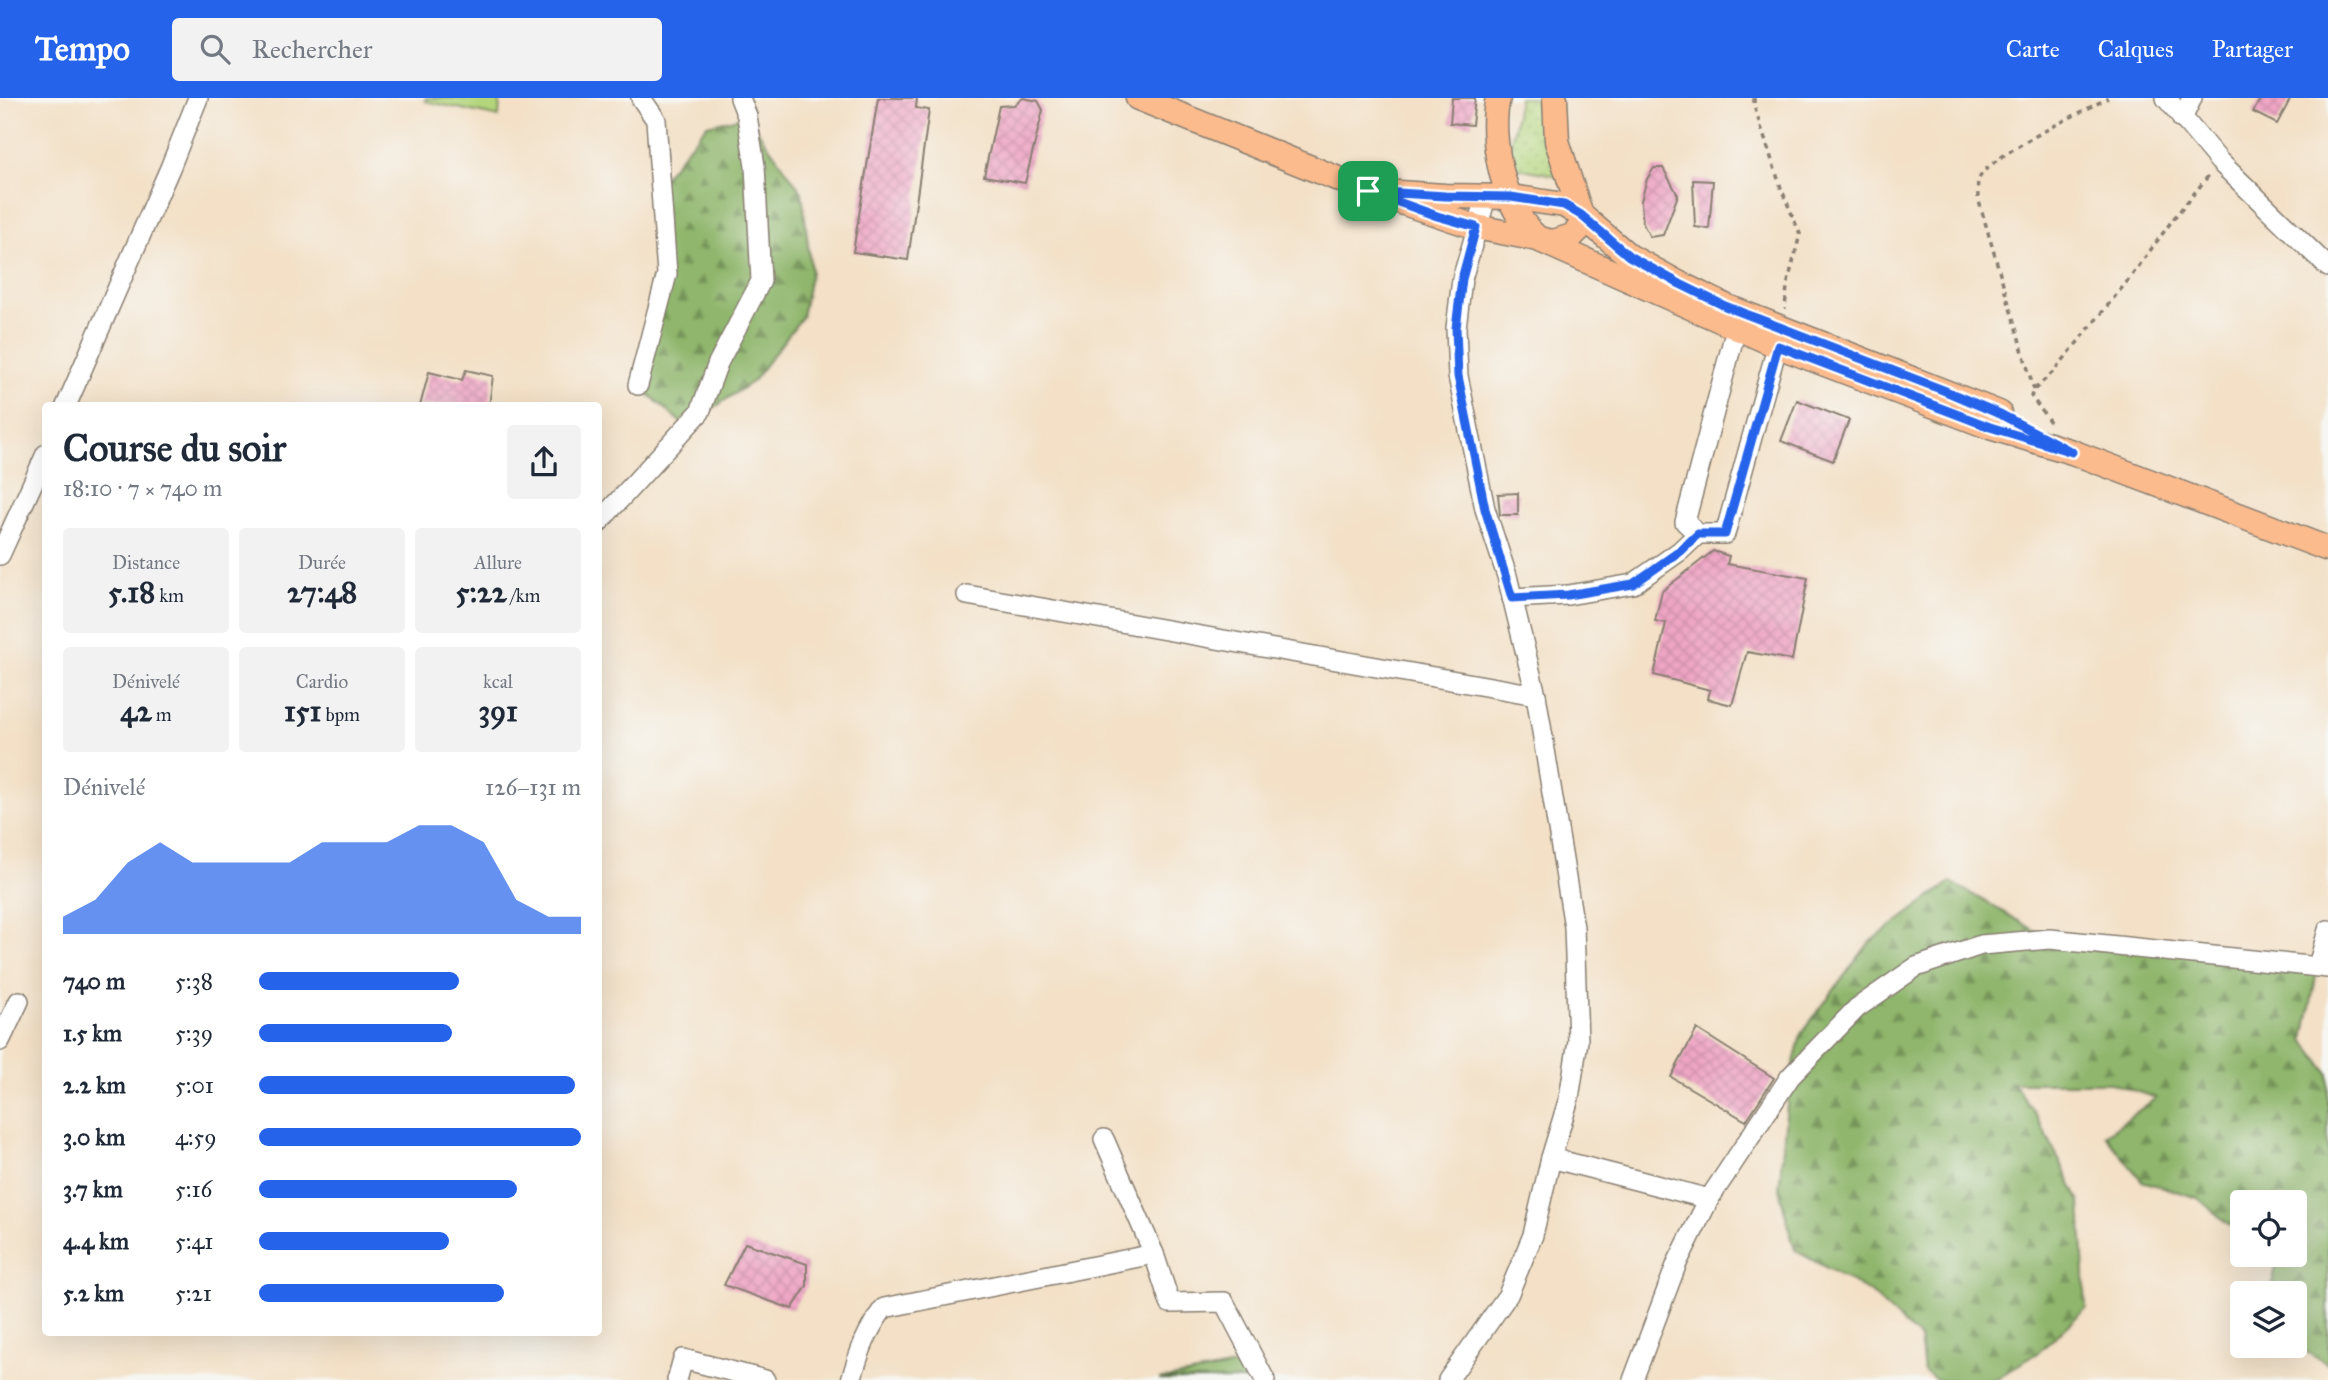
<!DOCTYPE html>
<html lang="fr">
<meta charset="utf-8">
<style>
body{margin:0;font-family:"IM FELL Great Primer",serif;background:#f2f2f3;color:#1f2937;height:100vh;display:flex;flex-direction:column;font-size:26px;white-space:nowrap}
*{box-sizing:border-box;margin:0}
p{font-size:23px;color:#747a83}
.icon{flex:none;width:38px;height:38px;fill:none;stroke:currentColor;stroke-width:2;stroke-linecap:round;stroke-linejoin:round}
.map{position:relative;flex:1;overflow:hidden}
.side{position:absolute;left:42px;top:304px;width:560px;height:934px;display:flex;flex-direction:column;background:#fff;border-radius:7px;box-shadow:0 7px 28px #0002}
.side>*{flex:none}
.buttons{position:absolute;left:2230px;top:1092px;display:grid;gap:14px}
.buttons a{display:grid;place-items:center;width:77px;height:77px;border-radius:7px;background:#fff;box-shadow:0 7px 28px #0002;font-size:35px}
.pin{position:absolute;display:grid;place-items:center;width:60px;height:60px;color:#fff;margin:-30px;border-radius:14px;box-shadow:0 4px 10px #0006}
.round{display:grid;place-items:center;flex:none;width:74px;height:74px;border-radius:7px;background:#f2f2f3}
.head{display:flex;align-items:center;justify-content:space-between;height:119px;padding:0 21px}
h1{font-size:38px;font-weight:700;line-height:52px}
.stats{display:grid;grid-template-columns:repeat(3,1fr);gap:10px;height:119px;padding:7px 21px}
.stats div{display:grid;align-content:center;border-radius:7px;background:#f2f2f3;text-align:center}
.stats b{font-size:30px;font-weight:700}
.stats small{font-size:19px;font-weight:400}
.stats p{font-size:19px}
.chart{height:196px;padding:14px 21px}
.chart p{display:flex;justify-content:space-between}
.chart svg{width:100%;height:126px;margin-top:7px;fill:#2563eb;opacity:.7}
ul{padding:0 21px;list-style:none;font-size:23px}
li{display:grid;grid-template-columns:112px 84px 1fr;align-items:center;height:52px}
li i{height:18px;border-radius:9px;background:#2563eb}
header{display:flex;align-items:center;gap:42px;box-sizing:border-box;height:98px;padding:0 35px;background:#2563eb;color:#fff}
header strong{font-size:33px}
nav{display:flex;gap:38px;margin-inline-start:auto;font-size:24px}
.search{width:490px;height:63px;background:#f2f2f3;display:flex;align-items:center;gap:18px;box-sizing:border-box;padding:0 24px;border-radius:7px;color:#747a83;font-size:26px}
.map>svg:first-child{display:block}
.forest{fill:url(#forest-firs);stroke:#566944;stroke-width:2}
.park{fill:url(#park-dots);stroke:#68784c;stroke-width:2}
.pitch{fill:#b4d57c;stroke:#68784c;stroke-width:2}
.building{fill:url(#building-cross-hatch)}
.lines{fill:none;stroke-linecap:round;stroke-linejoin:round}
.minor-casing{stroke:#887e71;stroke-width:22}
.major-casing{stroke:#887e71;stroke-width:27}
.path{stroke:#887e71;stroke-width:3.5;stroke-dasharray:5 5;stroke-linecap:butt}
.minor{stroke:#fff;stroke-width:19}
.major{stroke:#fbbb8d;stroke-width:24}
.route-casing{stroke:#fff;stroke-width:14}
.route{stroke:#2563eb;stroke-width:9}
</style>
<header>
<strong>Tempo</strong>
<div class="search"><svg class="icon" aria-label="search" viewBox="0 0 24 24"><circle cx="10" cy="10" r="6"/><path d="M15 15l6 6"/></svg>Rechercher</div>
<nav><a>Carte</a><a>Calques</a><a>Partager</a></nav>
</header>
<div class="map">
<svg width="2328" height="1282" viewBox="0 0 2328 1282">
<defs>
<pattern id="forest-firs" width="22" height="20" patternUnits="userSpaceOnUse" patternTransform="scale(1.75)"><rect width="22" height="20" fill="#8fb66c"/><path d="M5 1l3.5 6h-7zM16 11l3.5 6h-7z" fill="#749358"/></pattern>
<pattern id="park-dots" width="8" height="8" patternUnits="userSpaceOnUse" patternTransform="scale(1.75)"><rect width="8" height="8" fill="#b4d57c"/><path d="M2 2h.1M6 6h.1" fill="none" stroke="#9ab66b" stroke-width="1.8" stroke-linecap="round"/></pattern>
<pattern id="building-cross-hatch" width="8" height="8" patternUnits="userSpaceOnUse" patternTransform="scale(1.75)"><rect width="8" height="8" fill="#efa6c5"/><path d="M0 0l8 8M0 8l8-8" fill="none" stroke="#cc8ea9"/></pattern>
</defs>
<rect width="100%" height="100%" fill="#f6f6f2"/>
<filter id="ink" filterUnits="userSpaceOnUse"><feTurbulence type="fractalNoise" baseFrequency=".0143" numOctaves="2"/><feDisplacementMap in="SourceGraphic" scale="14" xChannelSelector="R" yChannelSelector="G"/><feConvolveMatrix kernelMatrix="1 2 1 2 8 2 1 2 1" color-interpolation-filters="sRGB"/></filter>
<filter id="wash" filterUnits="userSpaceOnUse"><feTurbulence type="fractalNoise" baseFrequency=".00686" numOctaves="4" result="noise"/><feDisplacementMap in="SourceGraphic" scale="28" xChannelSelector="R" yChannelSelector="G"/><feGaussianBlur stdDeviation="1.57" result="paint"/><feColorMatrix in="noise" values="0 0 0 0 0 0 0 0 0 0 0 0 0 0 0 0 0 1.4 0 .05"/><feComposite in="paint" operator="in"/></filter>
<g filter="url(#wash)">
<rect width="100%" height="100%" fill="#f3e0c6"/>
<g class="forest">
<path d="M747,18L802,94L811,173L802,219L753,283L686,329L638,287L667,176L660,83L707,27Z"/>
<path d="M1951,784L2050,841L2318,868L2304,942L2328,975V1266L2294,1247V1195H2270L2276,1168L2263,1157H2294V1104H2242V1138L2198,1100L2142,1083L2105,1037L2156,1000L2111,985H2013L2037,1018L2080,1104L2086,1210L2040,1253L1994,1282H1937L1924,1274L1920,1241L1871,1195L1795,1152L1779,1091L1789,985L1801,936L1869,845Z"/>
<path d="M1241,1267L1246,1282H1159Z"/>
</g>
<path class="park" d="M1519,0H1557L1559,78L1507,68Z"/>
<path class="pitch" d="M426,0H500L499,19L425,3Z"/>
<g id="blocks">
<g class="building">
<path d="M878,0H917L916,10L929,12L908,162L853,154Z"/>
<path d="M1023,0L1038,3L1043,12L1025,85L984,78L999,8L1014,7Z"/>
<path d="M1452,0H1475L1472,27L1450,25Z"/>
<path d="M2261,0H2291L2277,26L2253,14Z"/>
<path d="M1654,70H1663L1678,97L1663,137L1650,139L1643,126L1641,103L1647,81Z"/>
<path d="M1693,82L1713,83L1709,131L1695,129Z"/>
<path d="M466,272L493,278L489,308H420L429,274L462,282Z"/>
<path d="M1797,302L1849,322L1833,363L1781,343Z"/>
<path d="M1518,395V417H1500L1498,396Z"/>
<path d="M1713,453L1729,458L1727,466L1808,480L1792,562L1747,554L1732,607L1708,601L1710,592L1654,577L1666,525L1655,523L1662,493Z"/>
<path d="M1697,931L1774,980L1746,1023L1671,979Z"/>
<path d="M745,1145L807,1166V1188L792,1211L724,1187Z"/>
</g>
</g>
</g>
<g filter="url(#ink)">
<use href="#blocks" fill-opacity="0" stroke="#887e71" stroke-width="2"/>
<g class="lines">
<g class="minor-casing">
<g id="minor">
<path d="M2166,0L2220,64L2328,169"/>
<path d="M2182,21L2192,0"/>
<path d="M638,287L667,176L656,22L641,0"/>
<path d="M66,308L170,70L198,0"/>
<path d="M598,425L700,314L718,265L761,183L755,68L747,18L740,0"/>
<path d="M1698,436L1685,424L1736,231L1744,220"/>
<path d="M0,457L46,356"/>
<path d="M967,497L1536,597"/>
<path d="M1512,500L1568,497L1633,486L1680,453L1698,436H1725L1781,235"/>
<path d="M2318,868L2328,832"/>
<path d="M0,943L19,903"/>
<path d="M1104,1041L1154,1156L1170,1205L1224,1204L1265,1282"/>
<path d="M1551,1060L1709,1101L1790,979L1857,910L1916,869L1981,847L2050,841L2328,870"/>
<path d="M677,1282L683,1261L765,1282"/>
<path d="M851,1282C859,1255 867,1232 884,1210L1154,1156"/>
<path d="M1448,1282L1508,1197L1533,1137L1551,1060L1569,1000L1578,943L1574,829L1536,597L1507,478L1485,411L1458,278L1456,230L1462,181L1486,100"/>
<path d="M1633,1282L1677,1165L1709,1101"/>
</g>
</g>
<g class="major-casing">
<g id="major">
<path d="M1138,0L1368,93L1476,129L1553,144L1572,138L1579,131L1582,125L1581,117L1557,43L1555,0"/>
<path d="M1498,0C1488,40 1505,120 1542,143L1778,248L1990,329L2072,354L2328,451"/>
<path d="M1368,93L1445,98L1511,99L1564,107L1581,117L1629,158L1680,186L1725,208L1999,315"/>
</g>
</g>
<g class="path">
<path d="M1754,0V8L1781,90L1800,136L1787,188L1785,211"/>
<path d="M2034,292L1978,100C1978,93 1976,86 1980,79C1991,57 2082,14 2108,0"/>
<path d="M2050,324L2031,298L2034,292L2055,272L2130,180L2174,120L2210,76"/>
</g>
<use href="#minor" class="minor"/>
<use href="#major" class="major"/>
</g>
</g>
<g class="lines" filter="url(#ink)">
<g class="route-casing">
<path id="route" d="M1368,93L1445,98L1511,99L1564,107L1581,117L1629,158L1680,186L1725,208L1943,292L2000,316L2072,354L1990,329L1778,248L1725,436H1698L1680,453L1633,486L1568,497L1512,500L1485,411L1458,278L1456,230L1462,181L1476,129L1437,118Z"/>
</g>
<use href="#route" class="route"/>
</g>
</svg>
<div class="buttons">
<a><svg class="icon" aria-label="locate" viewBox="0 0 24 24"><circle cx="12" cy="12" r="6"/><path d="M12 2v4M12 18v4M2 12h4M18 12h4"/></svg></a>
<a><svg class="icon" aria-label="layers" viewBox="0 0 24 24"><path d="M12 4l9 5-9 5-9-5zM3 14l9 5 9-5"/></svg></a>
</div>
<div class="pin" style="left:1368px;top:93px;background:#1e9e55"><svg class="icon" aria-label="arrive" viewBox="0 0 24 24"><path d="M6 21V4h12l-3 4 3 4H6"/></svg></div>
<section class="side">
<div class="head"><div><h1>Course du soir</h1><p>18:10 · 7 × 740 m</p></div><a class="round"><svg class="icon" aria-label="share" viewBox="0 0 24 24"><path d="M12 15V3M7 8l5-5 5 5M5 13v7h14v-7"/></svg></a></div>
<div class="stats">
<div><p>Distance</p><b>5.18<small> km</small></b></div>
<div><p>Durée</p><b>27:48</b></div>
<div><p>Allure</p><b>5:22<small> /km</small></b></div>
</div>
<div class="stats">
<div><p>Dénivelé</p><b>42<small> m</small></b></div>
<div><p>Cardio</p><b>151<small> bpm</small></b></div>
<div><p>kcal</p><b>391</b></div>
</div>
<div class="chart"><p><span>Dénivelé</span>126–131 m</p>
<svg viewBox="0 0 160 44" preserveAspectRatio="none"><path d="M0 44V38L10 32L20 19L30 12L40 19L50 19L60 19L70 19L80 12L90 12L100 12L110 6L120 6L130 12L140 32L150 38L160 38V44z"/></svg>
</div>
<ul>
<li><b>740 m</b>5:38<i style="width:62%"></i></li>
<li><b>1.5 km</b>5:39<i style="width:60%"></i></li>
<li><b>2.2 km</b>5:01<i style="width:98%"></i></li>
<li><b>3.0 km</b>4:59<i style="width:100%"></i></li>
<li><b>3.7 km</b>5:16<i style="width:80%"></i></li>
<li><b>4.4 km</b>5:41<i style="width:59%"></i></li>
<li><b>5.2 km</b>5:21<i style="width:76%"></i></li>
</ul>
</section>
</div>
